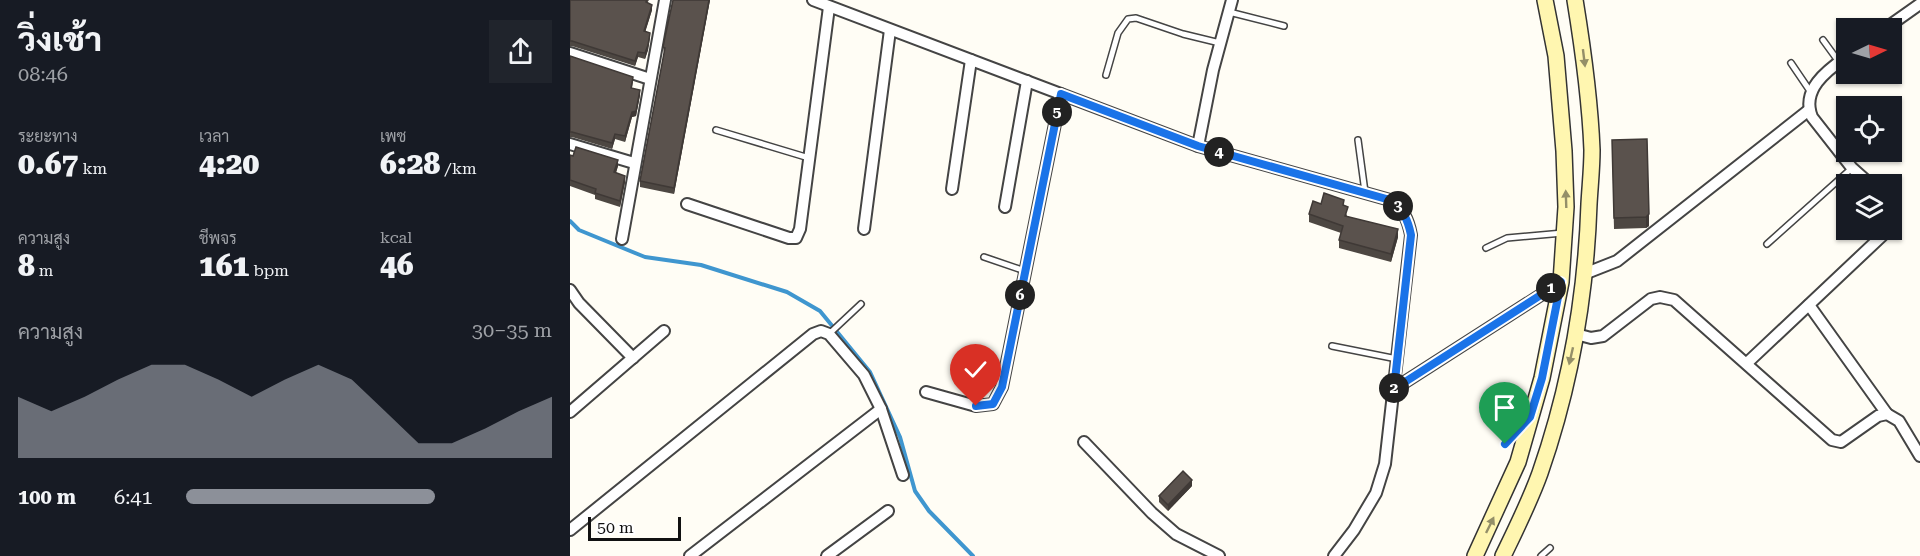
<!DOCTYPE html>
<html lang="th">
<meta charset="utf-8">
<style>
body{margin:0;font-family:"Roboto Serif",Sarabun,serif;background:#20242c;color:#f1f3f6;height:100vh;display:flex;flex-direction:column;font-size:22px;white-space:nowrap}
*{box-sizing:border-box;margin:0}
p{font-size:20px;color:#9ea1a6}
.icon{flex:none;width:33px;height:33px;fill:none;stroke:currentColor;stroke-width:2;stroke-linecap:round;stroke-linejoin:round}
.map{position:relative;flex:1;overflow:hidden}
.details{display:flex;flex-direction:column;background:#171b24;width:570px}
.details>*{flex:none}
.needle{width:39px;rotate:85deg}
.tools{position:absolute;left:1266px;top:18px;display:grid;gap:12px}
.tools a{display:grid;place-items:center;width:66px;height:66px;border-radius:0px;background:#171b24;box-shadow:0 2px 4px #0004;font-size:30px}
.scale{position:absolute;left:18px;bottom:15px;width:93px;box-sizing:border-box;padding-left:6px;border:3px solid #111;border-top:0;font-size:16px;line-height:21px;white-space:nowrap;color:#111;-webkit-text-stroke:4px #fff;paint-order:stroke}
.pin{position:absolute;display:grid;place-items:center;width:51px;height:51px;color:#fff;margin:-62px -26px;border-radius:50% 50% 50% 0;rotate:-45deg;box-shadow:0 0 6px #0007}
.pin .icon{rotate:45deg}
.km{position:absolute;width:30px;height:30px;margin:-15px;border-radius:50%;background:#222;color:#fff;font-size:16px;line-height:30px;text-align:center}
.round{display:grid;place-items:center;flex:none;width:63px;height:63px;border-radius:0px;background:#20242c}
.headline{display:flex;align-items:center;justify-content:space-between;height:102px;padding:0 18px}
h1{font-size:33px;font-weight:800;line-height:45px}
.metrics{display:grid;grid-template-columns:repeat(3,1fr);gap:9px;height:102px;padding:6px 18px}
.metrics div{display:grid;align-content:center}
.metrics b{font-size:30px;font-weight:800}
.metrics small{font-size:16px;font-weight:400}
.metrics p{font-size:16px}
.chart{height:168px;padding:12px 18px}
.chart p{display:flex;justify-content:space-between}
.chart svg{width:100%;height:108px;margin-top:6px;fill:#8c9099;opacity:.7}
ul{padding:0 18px;list-style:none;font-size:20px}
li{display:grid;grid-template-columns:96px 72px 1fr;align-items:center;height:45px}
li i{height:15px;border-radius:8px;background:#8c9099}
main{display:flex;flex:1;min-height:0}
.map>svg:first-child{display:block}
.lines{fill:none;stroke-linecap:round;stroke-linejoin:round}
.stream{stroke:#3f96cf;stroke-width:4}
.service-casing{stroke:#444;stroke-width:8}
.minor-casing{stroke:#444;stroke-width:14}
.secondary-casing{stroke:#333;stroke-width:18}
.service{stroke:#fff;stroke-width:5}
.minor{stroke:#fff;stroke-width:10}
.secondary{stroke:#fff6b0;stroke-width:15}
.wall{fill:#4d4742}
.shaded-wall{fill:#3f3936}
.building{fill:#5a524d;stroke:#3f3936;stroke-width:1.5}
.oneway{fill:#948f68}
.route-casing{stroke:#fff;stroke-width:12}
.route{stroke:#1a73e8;stroke-width:8}
</style>
<main>
<section class="details">
<div class="headline"><div><h1>วิ่งเช้า</h1><p>08:46</p></div><a class="round"><svg class="icon" aria-label="share" viewBox="0 0 24 24"><path d="M12 15V3M7 8l5-5 5 5M5 13v7h14v-7"/></svg></a></div>
<div class="metrics">
<div><p>ระยะทาง</p><b>0.67<small> km</small></b></div>
<div><p>เวลา</p><b>4:20</b></div>
<div><p>เพซ</p><b>6:28<small> /km</small></b></div>
</div>
<div class="metrics">
<div><p>ความสูง</p><b>8<small> m</small></b></div>
<div><p>ชีพจร</p><b>161<small> bpm</small></b></div>
<div><p>kcal</p><b>46</b></div>
</div>
<div class="chart"><p><span>ความสูง</span>30–35 m</p>
<svg viewBox="0 0 160 44" preserveAspectRatio="none"><path d="M0 44V19L10 25L20 19L30 12L40 6L50 6L60 12L70 19L80 12L90 6L100 12L110 25L120 38L130 38L140 32L150 25L160 19V44z"/></svg>
</div>
<ul>
<li><b>100 m</b>6:41<i style="width:68%"></i></li>
</ul>
</section>
<div class="map">
<svg width="1350" height="556" viewBox="0 0 1350 556">
<rect width="100%" height="100%" fill="#fffdf5"/>
<g class="lines">
<path class="stream" d="M0,221L9,230L75,257L131,265L217,292L250,311L300,372L330,437L345,491L359,511L403,556"/>
<g class="service-casing">
<g id="service">
<path d="M659,12L714,26"/>
<path d="M1253,40L1269,62"/>
<path d="M1221,63L1240,91"/>
<path d="M536,75L548,33L558,19L566,18L613,34L650,43"/>
<path d="M146,130L239,158"/>
<path d="M788,140L795,192"/>
<path d="M1197,244L1282,168"/>
<path d="M916,248L937,238L993,233"/>
<path d="M414,257L455,271"/>
<path d="M259,334L291,304"/>
<path d="M762,346L827,359"/>
<path d="M935,444L954,423"/>
<path d="M971,556L980,548"/>
</g>
</g>
<g class="minor-casing">
<g id="minor">
<path d="M243,0L628,146L820,200C833,209 838,219 841,235L815,464L806,493L784,530L764,556"/>
<path d="M1316,28L1350,4"/>
<path d="M0,53L80,79"/>
<path d="M1276,57C1256,71 1231,90 1242,117L1282,168L1300,184"/>
<path d="M0,144L64,163"/>
<path d="M628,146L643,70L662,0"/>
<path d="M382,189L401,60"/>
<path d="M117,204L219,238H226L230,229L259,7"/>
<path d="M435,207L457,81"/>
<path d="M294,229L320,30"/>
<path d="M52,239L95,0"/>
<path d="M1014,274L1047,261L1239,110"/>
<path d="M0,290L9,303L63,358"/>
<path d="M1239,305L1317,414"/>
<path d="M1006,334L1021,338L1033,336L1081,299L1090,297L1104,300L1262,440L1271,442L1308,416L1317,414L1329,421L1350,456"/>
<path d="M1177,363L1315,233L1316,230"/>
<path d="M824,389L991,282"/>
<path d="M356,392L406,406L423,404L432,387L491,94"/>
<path d="M0,412L94,331"/>
<path d="M514,442L582,513L606,534L649,556"/>
<path d="M0,530L243,334L251,331L259,334L294,375L311,409L333,475"/>
<path d="M120,556L311,409"/>
<path d="M257,556L318,511"/>
</g>
</g>
<g class="secondary-casing">
<g id="secondary">
<path d="M905,556L948,462L972,378L991,282L996,207L994,151L986,56L975,0"/>
<path d="M933,556C946,529 960,501 970,473C1000,387 1016,295 1019,204C1020,186 1022,168 1022,150C1020,99 1013,49 1005,0"/>
</g>
</g>
<use href="#service" class="service"/>
<use href="#minor" class="minor"/>
<use href="#secondary" class="secondary"/>
</g>
<g class="wall">
<path d="M0,0H79L77,3L82,10L75,32L80,38L78,50L75,59L68,57L65,66L2,46H0Z"/>
<path d="M103,0H140L104,194L70,187V181L94,53L93,47Z"/>
<path d="M0,56L63,82L62,88L70,95L66,116L62,117L55,142L45,139L42,149L2,137H0Z"/>
<path d="M1077,139L1079,226L1076,228L1044,229L1042,140Z"/>
<path d="M0,155L48,166L46,173L55,182L50,207L25,199V195L0,186Z"/>
<path d="M751,204L774,206L777,216L828,237L821,262L769,248V240L771,233L739,222V214Z"/>
<path d="M622,486L598,511L589,502V496Z"/>
</g>
<g class="shaded-wall">
<path d="M139,0H140L104,194V188Z"/>
<path d="M82,5V10L74,36V31Z"/>
<path d="M80,33L78,50L75,59V53Z"/>
<path d="M68,52V57L65,66V61Z"/>
<path d="M70,90V95L66,116L62,117L55,142V136L62,112Z"/>
<path d="M45,134V139L42,149V143Z"/>
<path d="M48,160V166L44,178V172Z"/>
<path d="M55,176V182L50,207V201Z"/>
<path d="M1079,214V226L1076,228V217Z"/>
<path d="M828,229V237L821,262V254Z"/>
<path d="M622,480V486L598,511V505Z"/>
</g>
<g class="building">
<path d="M0,0H77L76,2L82,5L74,31L80,33L78,45L75,53L68,52L65,61L2,41H0Z"/>
<path d="M103,0H139L104,188L70,181L95,48L93,47L95,37Z"/>
<path d="M0,56L63,77L61,88L70,90L66,111L62,112L55,136L45,134L42,143L2,132H0Z"/>
<path d="M1077,139L1079,214L1076,217L1044,218L1042,140Z"/>
<path d="M6,147L48,160L44,172L55,176L50,201L25,193L26,189L0,180V155L3,156Z"/>
<path d="M754,193L774,200L773,205L778,207L775,216L828,229L821,254L769,240L773,226L739,214L743,201L751,204Z"/>
<path d="M613,471L622,480L598,505L589,496Z"/>
</g>
<defs><path id="oneway-solid" d="M-6-.8H1V-3.2L6.5 0L1 3.2V.8H-6Z" transform="scale(1.5)"/></defs>
<g class="oneway">
<use href="#oneway-solid" transform="translate(1014 58) rotate(83)"/>
<use href="#oneway-solid" transform="translate(996 199) rotate(-92)"/>
<use href="#oneway-solid" transform="translate(1001 356) rotate(103)"/>
<use href="#oneway-solid" transform="translate(920 525) rotate(-64)"/>
</g>
<g class="lines">
<g class="route-casing">
<path id="route" d="M406,406L423,404L432,387L491,94L628,146L820,200C833,209 838,220 841,235L824,389L991,282L972,378L960,417L935,444"/>
</g>
<use href="#route" class="route"/>
</g>
</svg>
<div class="tools">
<a><svg class="needle" viewBox="-14 -14 28 28"><path d="M0-13l5 13h-10z" fill="#e53935"/><path d="M0 13l5-13h-10z" fill="#9ea1a6"/></svg></a>
<a><svg class="icon" aria-label="locate" viewBox="0 0 24 24"><circle cx="12" cy="12" r="6"/><path d="M12 2v4M12 18v4M2 12h4M18 12h4"/></svg></a>
<a><svg class="icon" aria-label="layers" viewBox="0 0 24 24"><path d="M12 4l9 5-9 5-9-5zM3 14l9 5 9-5"/></svg></a>
</div>
<div class="scale">50 m</div>
<div class="pin" style="left:935px;top:444px;background:#1e9e55"><svg class="icon" aria-label="arrive" viewBox="0 0 24 24"><path d="M6 21V4h12l-3 4 3 4H6"/></svg></div>
<div class="pin" style="left:406px;top:406px;background:#d93025"><svg class="icon" aria-label="check" viewBox="0 0 24 24"><path d="M5 12l5 5 9-10"/></svg></div>
<b class="km" style="left:981px;top:288px">1</b>
<b class="km" style="left:824px;top:388px">2</b>
<b class="km" style="left:828px;top:206px">3</b>
<b class="km" style="left:649px;top:152px">4</b>
<b class="km" style="left:487px;top:112px">5</b>
<b class="km" style="left:450px;top:295px">6</b>
</div>
</main>
